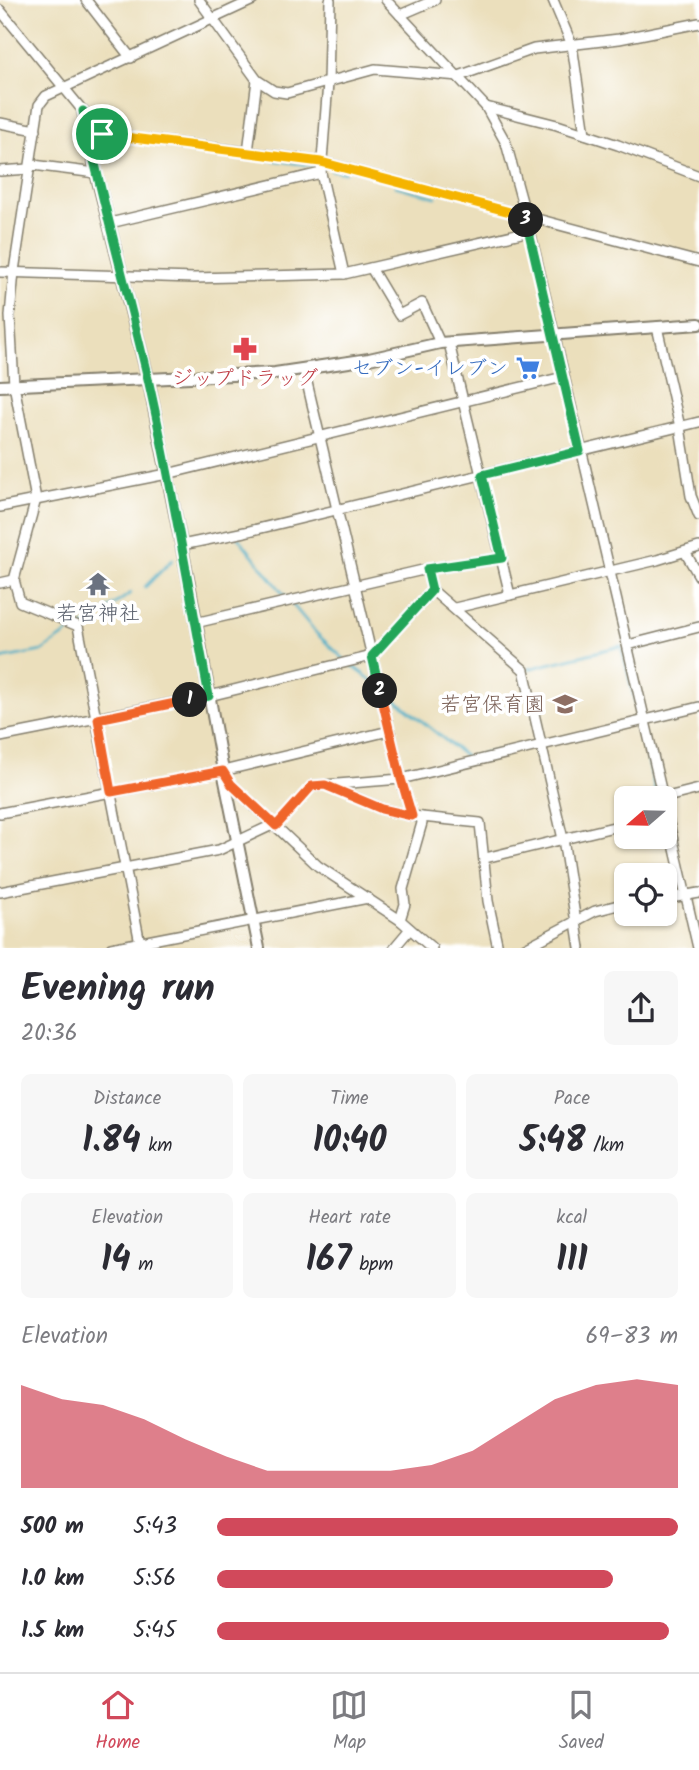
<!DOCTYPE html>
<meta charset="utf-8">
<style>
body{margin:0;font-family:Kalam,"Klee One",sans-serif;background:#f7f7f7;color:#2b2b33;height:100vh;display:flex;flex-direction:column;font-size:26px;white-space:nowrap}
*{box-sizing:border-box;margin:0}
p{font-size:23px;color:#7c7c81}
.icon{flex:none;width:38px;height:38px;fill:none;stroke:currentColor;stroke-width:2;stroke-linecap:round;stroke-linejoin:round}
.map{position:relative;height:948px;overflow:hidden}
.sheet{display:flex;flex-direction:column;background:#fff;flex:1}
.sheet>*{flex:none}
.needle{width:46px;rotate:250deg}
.buttons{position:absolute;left:614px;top:786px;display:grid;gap:14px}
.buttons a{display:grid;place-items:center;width:63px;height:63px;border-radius:10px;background:#fff;box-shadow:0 2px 5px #0004;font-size:35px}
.pin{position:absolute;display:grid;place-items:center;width:60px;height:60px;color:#fff;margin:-30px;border:4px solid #fff;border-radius:50%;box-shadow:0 2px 7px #0007}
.km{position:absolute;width:35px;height:35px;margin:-18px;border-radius:50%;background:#222;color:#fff;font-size:19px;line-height:35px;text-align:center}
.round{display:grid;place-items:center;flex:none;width:74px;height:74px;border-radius:10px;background:#f7f7f7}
.headline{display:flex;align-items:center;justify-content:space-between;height:119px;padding:0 21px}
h1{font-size:38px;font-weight:700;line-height:52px}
.metrics{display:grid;grid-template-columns:repeat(3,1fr);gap:10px;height:119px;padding:7px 21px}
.metrics div{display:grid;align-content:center;border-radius:10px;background:#f7f7f7;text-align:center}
.metrics b{font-size:35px;font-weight:700}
.metrics small{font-size:19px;font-weight:400}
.metrics p{font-size:19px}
.chart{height:196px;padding:14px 21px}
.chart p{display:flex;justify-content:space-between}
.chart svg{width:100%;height:126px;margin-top:7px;fill:#d1495b;opacity:.7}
ul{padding:0 21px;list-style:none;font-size:23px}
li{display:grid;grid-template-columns:112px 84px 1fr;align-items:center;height:52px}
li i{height:18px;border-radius:9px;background:#d1495b}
.tabs{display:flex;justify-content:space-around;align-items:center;height:98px;border-top:2px solid #e1e1e2;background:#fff;font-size:19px;color:#7c7c81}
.tabs a{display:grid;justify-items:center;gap:4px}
.tabs .current{color:#d1495b}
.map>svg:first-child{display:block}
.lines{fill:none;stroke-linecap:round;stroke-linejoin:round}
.stream{stroke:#47adc7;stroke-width:2.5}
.minor-casing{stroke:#847e6c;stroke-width:12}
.tertiary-casing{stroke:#847e6c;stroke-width:14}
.minor{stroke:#fff;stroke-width:9}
.tertiary{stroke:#fff;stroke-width:10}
.split-1-casing{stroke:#fff;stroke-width:14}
.split-2-casing{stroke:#fff;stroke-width:14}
.split-3-casing{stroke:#fff;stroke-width:14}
.split-4-casing{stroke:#fff;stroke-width:14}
.split-1{stroke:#22a559;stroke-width:9}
.split-2{stroke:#f0652b;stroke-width:9}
.split-3{stroke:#22a559;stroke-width:9}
.split-4{stroke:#f5b400;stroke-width:9}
.labels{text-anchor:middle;stroke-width:7;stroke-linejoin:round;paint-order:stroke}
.shop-label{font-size:21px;fill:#366cbe;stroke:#fff;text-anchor:end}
.health-label{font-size:21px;fill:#be3a42;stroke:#fff}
.worship-label{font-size:21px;fill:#5b616d;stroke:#fff}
.education-label{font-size:21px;fill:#785e54;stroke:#fff;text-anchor:end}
</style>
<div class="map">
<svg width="699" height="948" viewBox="0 0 699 948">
<rect width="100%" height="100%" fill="#fff"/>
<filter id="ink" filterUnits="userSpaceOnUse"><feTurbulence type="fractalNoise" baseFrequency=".0143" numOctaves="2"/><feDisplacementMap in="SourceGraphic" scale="14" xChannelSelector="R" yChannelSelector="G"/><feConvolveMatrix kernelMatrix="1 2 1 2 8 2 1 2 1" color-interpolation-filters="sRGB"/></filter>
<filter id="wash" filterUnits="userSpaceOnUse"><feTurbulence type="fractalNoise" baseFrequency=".00686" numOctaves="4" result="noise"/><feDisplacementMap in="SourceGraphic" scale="28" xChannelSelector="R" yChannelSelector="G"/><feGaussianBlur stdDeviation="1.57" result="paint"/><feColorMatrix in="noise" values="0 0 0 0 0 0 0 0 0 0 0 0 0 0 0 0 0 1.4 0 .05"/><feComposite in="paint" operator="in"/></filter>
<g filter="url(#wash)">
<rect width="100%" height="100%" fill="#ebdfbc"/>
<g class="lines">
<g class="stream">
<path d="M216,152L315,166"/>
<path d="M331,170L345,172"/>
<path d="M395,186L436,197"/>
<path d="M238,537L286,597"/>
<path d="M145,587L173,559"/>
<path d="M292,604L317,634L345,660"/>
<path d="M82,627L131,593"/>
<path d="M0,659L42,651L71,631"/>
<path d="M351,665L374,682"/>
<path d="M528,669L621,646L639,717"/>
<path d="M383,689L467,758L497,751"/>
<path d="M640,725L656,795"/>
</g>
</g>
</g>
<g filter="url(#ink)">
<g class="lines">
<g class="minor-casing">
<g id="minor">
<path d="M86,0L131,58"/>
<path d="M199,0L257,80L248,152L322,162L699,262"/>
<path d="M386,0L486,107L506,143L530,231L663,798"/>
<path d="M553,0L572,45L585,134"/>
<path d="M0,10L102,134L248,152"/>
<path d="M400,15L435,0"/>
<path d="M257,80L274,91L287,93L375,69L459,76L534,49L619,39L699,23"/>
<path d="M486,107L557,125L618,145L699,176"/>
<path d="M0,123L36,130"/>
<path d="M0,171L29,169L33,165L96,173"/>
<path d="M321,173L344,274"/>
<path d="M110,223L321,173L328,83L330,0"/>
<path d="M371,268L399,315L422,303L440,343"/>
<path d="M0,272L194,278L344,274L530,231"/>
<path d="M657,327L680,427L691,496L699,516"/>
<path d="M449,343L510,595"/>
<path d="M304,370L401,779L412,816"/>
<path d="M0,507L167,474L563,377"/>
<path d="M182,545L245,532L699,422"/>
<path d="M685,552L699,576"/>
<path d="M427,569L432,590"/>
<path d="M0,583L14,580"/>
<path d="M455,608L657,560L699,547"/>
<path d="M195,623L427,569L502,558"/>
<path d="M628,645L699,627"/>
<path d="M0,737L209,696L372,656L432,590L524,670L563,839L580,948"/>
<path d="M225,774L231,784L318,866L400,920L432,948"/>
<path d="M327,785L382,809L412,816L480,823L488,901L498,948"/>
<path d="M663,798L699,789"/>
<path d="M665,806L698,948"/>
<path d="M0,813L223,771L389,731"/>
<path d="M485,858L626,824"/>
<path d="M0,892L219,850L270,826H276L312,786L401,779L699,707"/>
<path d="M665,899L699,893"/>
<path d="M400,920L405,904L403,889L422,823L421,817"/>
<path d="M111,948L368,898"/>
<path d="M141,948L78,626L20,602L14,580L36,499L14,385L10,316L14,271L39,105L46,96L253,0"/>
<path d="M394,948L410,929"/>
<path d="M525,948L595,911L626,903"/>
</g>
</g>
<g class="tertiary-casing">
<g id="tertiary">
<path d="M83,111L96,173L148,378L189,583L223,771L259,948"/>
<path d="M0,386L275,373L369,359L440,343L699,324"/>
</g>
</g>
<use href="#minor" class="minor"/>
<use href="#tertiary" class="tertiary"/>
</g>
</g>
<g class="lines" filter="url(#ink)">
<g class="split-1-casing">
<path id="split-1" d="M102,134L83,111C102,201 127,289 148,379C172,484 189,590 209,696L190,700"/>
</g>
<g class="split-2-casing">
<path id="split-2" d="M190,700L98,719L111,792L223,771L231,784L276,826L312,786L325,785L382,809L412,816L401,779L380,691"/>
</g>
<g class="split-3-casing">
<path id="split-3" d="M380,691L372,656L432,590L427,569L502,558L482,475L580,451L526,220"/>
</g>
<g class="split-4-casing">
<path id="split-4" d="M102,134L321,162L525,216L526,220"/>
</g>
<use href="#split-1" class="split-1"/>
<use href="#split-2" class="split-2"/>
<use href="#split-3" class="split-3"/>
<use href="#split-4" class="split-4"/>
</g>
<defs>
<g id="pharmacy-bare" transform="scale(1.89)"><path d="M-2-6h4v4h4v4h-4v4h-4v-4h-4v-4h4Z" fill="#e0444e" stroke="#fff" stroke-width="2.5" paint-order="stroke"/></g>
<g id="supermarket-bare" transform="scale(1.89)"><path d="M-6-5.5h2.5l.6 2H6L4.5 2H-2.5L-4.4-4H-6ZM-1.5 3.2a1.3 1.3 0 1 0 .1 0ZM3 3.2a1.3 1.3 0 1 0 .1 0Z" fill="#3f7fe0" stroke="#fff" stroke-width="2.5" paint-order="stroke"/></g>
<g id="temple-bare" transform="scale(1.89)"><path d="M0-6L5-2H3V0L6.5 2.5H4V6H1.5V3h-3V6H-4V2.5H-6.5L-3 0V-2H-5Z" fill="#6b7280" stroke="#fff" stroke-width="2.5" paint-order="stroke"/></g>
<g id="school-bare" transform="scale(1.89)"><path d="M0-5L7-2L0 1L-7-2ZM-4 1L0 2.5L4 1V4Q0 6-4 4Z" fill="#8d6e63" stroke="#fff" stroke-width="2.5" paint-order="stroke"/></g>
</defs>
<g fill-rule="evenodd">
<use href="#pharmacy-bare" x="245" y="349"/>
<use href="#supermarket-bare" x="528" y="368"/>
<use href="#temple-bare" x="98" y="584"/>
<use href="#school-bare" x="565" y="704"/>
</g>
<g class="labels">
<g class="shop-label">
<text x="508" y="375">セブン-イレブン</text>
</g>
<g class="health-label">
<text x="245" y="385">ジップドラッグ</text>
</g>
<g class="worship-label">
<text x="98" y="620">若宮神社</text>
</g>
<g class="education-label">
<text x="545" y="711">若宮保育園</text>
</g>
</g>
</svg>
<div class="buttons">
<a><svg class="needle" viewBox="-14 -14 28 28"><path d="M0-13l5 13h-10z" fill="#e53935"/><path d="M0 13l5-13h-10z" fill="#7c7c81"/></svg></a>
<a><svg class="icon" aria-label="locate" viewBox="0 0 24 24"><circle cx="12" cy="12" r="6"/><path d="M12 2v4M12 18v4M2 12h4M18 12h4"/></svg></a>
</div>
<div class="pin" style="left:102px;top:134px;background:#1e9e55"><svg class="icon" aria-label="arrive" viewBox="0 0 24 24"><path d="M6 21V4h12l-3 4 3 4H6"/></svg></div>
<b class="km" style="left:190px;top:700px">1</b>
<b class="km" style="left:380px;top:691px">2</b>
<b class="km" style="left:526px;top:220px">3</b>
</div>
<section class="sheet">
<div class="headline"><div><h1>Evening run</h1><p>20:36</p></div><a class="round"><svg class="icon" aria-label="share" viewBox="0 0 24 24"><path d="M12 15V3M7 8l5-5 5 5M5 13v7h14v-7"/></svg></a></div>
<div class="metrics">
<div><p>Distance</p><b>1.84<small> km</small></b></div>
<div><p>Time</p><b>10:40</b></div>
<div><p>Pace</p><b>5:48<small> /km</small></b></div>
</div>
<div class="metrics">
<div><p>Elevation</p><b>14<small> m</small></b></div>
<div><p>Heart rate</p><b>167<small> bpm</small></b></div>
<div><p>kcal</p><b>111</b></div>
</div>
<div class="chart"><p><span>Elevation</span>69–83 m</p>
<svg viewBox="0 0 160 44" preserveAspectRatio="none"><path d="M0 44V8L10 13L20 15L30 20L40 27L50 33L60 38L70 38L80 38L90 38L100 36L110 31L120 22L130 13L140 8L150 6L160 8V44z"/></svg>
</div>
<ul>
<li><b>500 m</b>5:43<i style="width:100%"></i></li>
<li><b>1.0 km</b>5:56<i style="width:86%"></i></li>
<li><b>1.5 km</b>5:45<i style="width:98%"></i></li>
</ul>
</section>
<nav class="tabs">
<a class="current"><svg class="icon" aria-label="home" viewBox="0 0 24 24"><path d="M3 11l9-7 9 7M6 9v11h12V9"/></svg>Home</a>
<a><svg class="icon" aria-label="map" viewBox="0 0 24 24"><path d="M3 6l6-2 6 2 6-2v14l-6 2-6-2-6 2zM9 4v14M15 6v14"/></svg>Map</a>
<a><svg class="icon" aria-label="saved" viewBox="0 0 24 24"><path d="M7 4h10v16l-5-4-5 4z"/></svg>Saved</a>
</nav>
